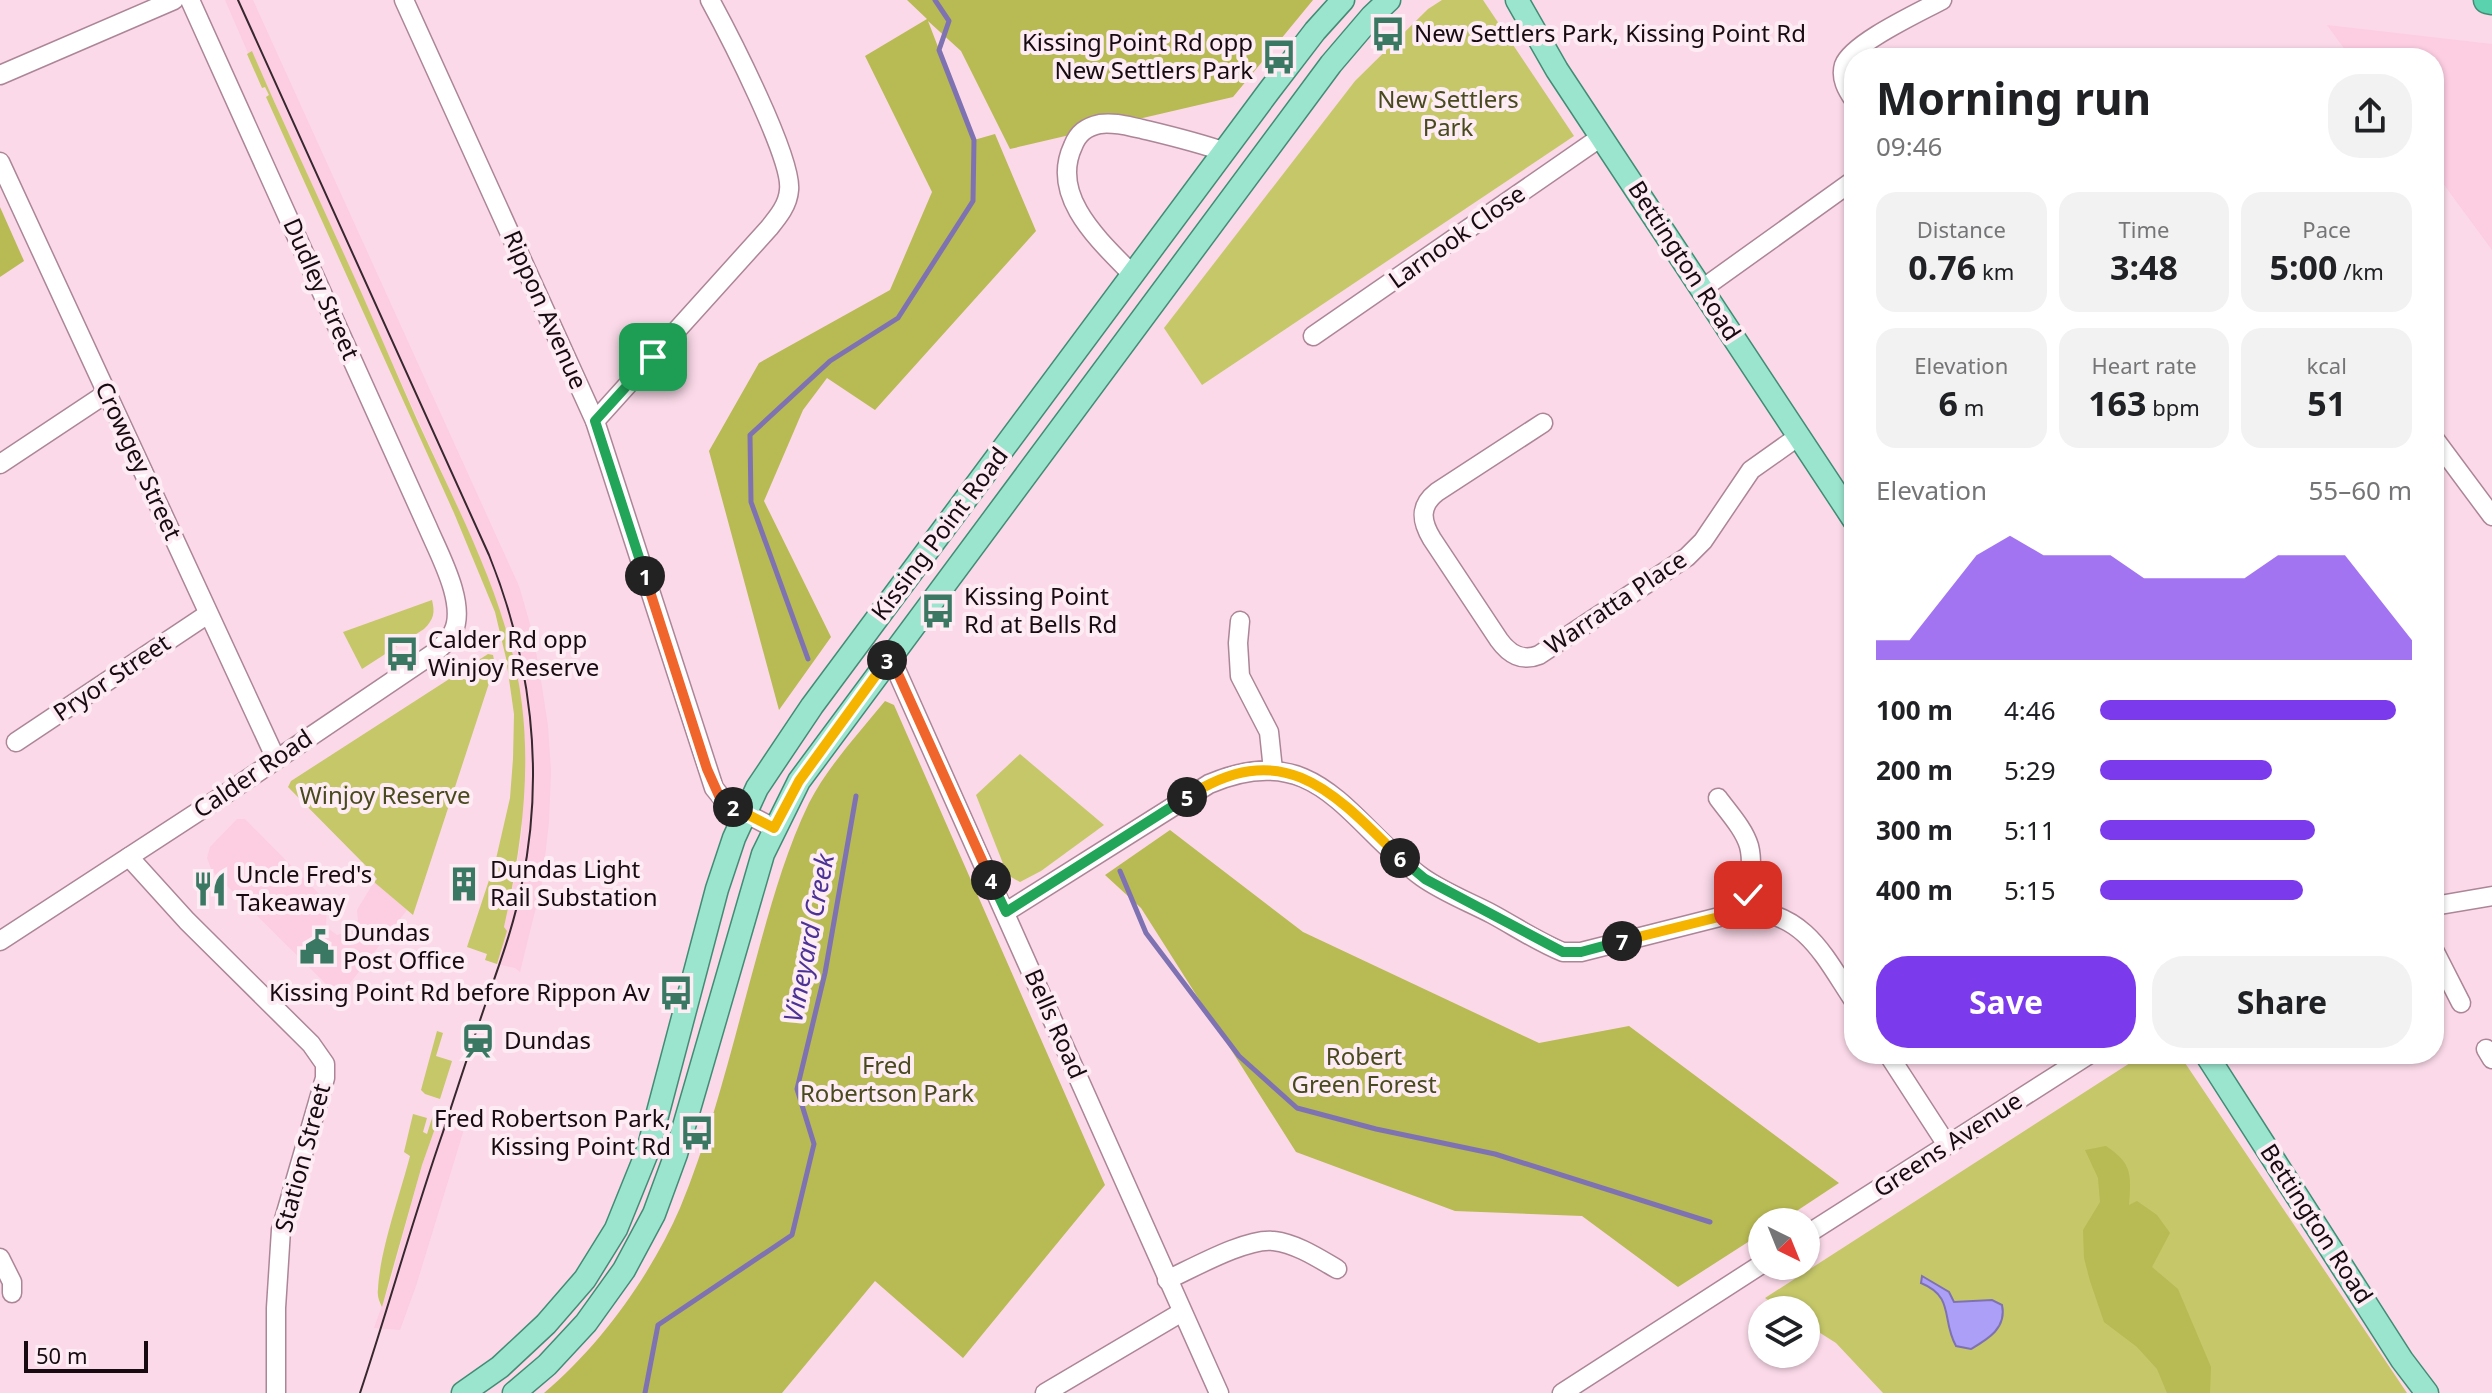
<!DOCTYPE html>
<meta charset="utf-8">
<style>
body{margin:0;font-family:"Noto Sans",sans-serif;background:#f2f2f2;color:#202124;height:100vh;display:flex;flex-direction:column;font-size:30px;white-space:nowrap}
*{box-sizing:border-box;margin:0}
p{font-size:26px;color:#757577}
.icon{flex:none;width:44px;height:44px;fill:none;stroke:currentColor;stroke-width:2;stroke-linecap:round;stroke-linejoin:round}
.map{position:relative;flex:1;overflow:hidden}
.panel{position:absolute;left:1844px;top:48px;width:600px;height:1016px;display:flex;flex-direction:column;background:#fff;border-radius:32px;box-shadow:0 2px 6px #0004}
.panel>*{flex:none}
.needle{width:52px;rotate:137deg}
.buttons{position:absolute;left:1748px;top:1208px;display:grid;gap:16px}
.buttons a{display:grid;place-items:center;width:72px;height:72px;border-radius:50%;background:#fff;box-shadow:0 2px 6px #0004;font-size:40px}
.scale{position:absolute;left:24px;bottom:20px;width:124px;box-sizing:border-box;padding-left:8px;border:4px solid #170a10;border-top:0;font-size:22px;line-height:28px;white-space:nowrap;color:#170a10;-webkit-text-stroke:6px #fdecf3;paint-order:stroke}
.pin{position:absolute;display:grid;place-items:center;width:68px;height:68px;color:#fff;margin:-34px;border-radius:16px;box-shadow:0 4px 12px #0006}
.km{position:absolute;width:40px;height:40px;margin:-20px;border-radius:50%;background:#222;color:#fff;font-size:22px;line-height:40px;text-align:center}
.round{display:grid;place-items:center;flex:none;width:84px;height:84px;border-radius:32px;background:#f2f2f2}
.head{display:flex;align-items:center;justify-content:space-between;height:136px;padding:0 32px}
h1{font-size:44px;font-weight:700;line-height:60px}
.figures{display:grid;grid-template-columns:repeat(3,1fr);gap:12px;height:136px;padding:8px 32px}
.figures div{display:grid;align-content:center;border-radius:20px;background:#f2f2f2;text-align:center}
.figures b{font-size:34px;font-weight:700}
.figures small{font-size:22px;font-weight:400}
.figures p{font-size:22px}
.chart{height:224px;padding:16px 32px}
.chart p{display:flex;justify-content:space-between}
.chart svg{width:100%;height:144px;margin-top:8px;fill:#7c3aed;opacity:.7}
.cta{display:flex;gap:16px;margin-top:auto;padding:16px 32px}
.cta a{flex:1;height:92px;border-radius:32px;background:#7c3aed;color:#fff;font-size:32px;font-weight:700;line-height:92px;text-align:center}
.cta a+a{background:#f2f2f2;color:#202124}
ul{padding:0 32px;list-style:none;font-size:26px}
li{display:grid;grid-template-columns:128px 96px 1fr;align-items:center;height:60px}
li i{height:20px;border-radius:10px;background:#7c3aed}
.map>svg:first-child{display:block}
.built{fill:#fdcde2}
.green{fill:#c5c769}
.forest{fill:#b8ba53}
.water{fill:#ac9ff7;stroke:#7f72b2;stroke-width:2}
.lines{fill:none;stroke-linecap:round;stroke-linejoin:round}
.stream{stroke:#7f72b2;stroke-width:5}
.minor-casing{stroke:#ac8697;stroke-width:21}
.major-casing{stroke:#428c76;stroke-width:25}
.highway-casing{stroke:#428c76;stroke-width:29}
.minor{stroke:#fff;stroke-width:18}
.major{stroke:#9be4ce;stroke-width:22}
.highway{stroke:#59d2ad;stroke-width:26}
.tram{stroke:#37272e;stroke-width:2}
.split-1-casing{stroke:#fff;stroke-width:16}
.split-2-casing{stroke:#fff;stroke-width:16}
.split-3-casing{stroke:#fff;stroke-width:16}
.split-4-casing{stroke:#fff;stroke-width:16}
.split-5-casing{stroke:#fff;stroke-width:16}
.split-6-casing{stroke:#fff;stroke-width:16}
.split-7-casing{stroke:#fff;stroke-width:16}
.split-8-casing{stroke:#fff;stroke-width:16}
.split-1{stroke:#22a559;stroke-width:10}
.split-2{stroke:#f0652b;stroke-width:10}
.split-3{stroke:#f5b400;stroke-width:10}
.split-4{stroke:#f0652b;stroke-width:10}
.split-5{stroke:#22a559;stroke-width:10}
.split-6{stroke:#f5b400;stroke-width:10}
.split-7{stroke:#22a559;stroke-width:10}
.split-8{stroke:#f5b400;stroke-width:10}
.labels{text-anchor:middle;stroke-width:8;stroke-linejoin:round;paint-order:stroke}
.poi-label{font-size:24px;fill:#170a10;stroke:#fdecf3;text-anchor:start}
.park-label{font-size:24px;fill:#49491f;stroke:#fdecf3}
.street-label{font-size:24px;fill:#170a10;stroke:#fdecf3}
.water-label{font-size:26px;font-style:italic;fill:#4c3296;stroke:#fdecf3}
</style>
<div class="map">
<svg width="2492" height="1393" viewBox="0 0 2492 1393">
<rect width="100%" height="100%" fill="#fbd9e8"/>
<g class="built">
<path d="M225,0H253L519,586L532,631L540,674L548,726L551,771L549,822L542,883L520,972L515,968L497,964L507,931L504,927L516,872L522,830L509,644L475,546L252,52L248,53Z"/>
<path d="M2327,25L2492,44V250L2434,171V58H2351Z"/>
<path d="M237,819H245L327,902L326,927L337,935L344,933L358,921L357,910L374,882L407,910L347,987L340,991L331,989L212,871L207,858L210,847Z"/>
<path d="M439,1117L465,1126L416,1286L400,1330L374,1328L390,1283L422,1165Z"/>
</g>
<g class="green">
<path d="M1442,0H1483L1574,136L1202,385L1164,328L1355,81L1428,9Z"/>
<path d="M252,51C279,114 309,176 337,239C365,299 391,361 418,422C459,512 510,605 522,705C531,780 520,854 504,927L507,931L497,964L485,960L487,954L467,947L496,859L510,798L513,759L514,714L506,658L495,612L454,513L266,97L269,95L265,87L262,88L247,54Z"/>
<path d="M432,600C435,613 434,619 424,629L362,669L343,632Z"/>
<path d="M488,654L493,655L495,665L413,915L374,882L377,879L369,869L288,787L291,781Z"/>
<path d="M1020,754L1104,825L1041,871L1020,882L1011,877L1004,866L976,795Z"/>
<path d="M437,1031L443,1033L436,1056L452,1061L440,1099L425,1094L421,1090Z"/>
<path d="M2144,1054H2179L2407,1393H1883L1836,1343L1806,1324V1310H1784L1765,1298Z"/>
<path d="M413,1114L427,1118L423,1132L427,1134L433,1115L439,1117L422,1165L382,1307C379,1301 377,1296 378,1289C380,1250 400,1195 410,1156L404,1152Z"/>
</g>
<g class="forest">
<path d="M907,0H1313L1233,97L1010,149L961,51L928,21L974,140L995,134L1036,231L875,410L827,378L803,410L764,501L831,637L779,710L709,451L759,363L890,290L932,192L865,56L927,19Z"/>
<path d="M0,207L24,261L0,277Z"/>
<path d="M885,701L894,705L1105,1185L963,1358L875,1281L782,1393H544C600,1346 651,1275 680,1208C714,1126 734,1038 758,952C772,901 786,851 809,803C828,766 859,733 885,701Z"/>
<path d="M1170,830L1303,932L1539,1043L1629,1026L1839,1183L1780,1222H1762V1233L1678,1287L1582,1216L1455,1211L1296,1152L1141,908L1105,875Z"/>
<path d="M2106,1146C2133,1164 2131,1175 2129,1205L2137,1201L2157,1215L2170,1233L2152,1267L2178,1289L2211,1367L2210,1393H2167L2157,1369L2137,1347L2104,1322L2090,1281L2084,1258L2083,1230L2100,1202L2098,1178L2085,1150Z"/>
</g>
<path class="water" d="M1922,1276L1949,1292L1954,1302L1992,1300L2002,1305C2007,1328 1988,1339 1971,1349L1956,1346C1941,1319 1955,1297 1921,1283Z"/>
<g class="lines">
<g class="stream">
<path d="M808,659L751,502L750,435L830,361L898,318L973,201L974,140L939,50L949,21L935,0"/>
<path d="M1120,871L1146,933L1239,1056L1297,1108L1376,1129L1495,1154L1710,1222"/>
<path d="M645,1393L658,1325L792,1235L814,1144L797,1089L825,973L856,796"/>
</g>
<g class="minor-casing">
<g id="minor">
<path d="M404,0L595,421L714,788L727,804L774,828"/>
<path d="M0,75L174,0"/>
<path d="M1854,100C1847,90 1840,78 1844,65C1852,43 1920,12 1942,0"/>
<path d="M0,162L276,759"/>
<path d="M1133,275C1101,242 1049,197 1073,146C1078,133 1086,127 1100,124C1115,122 1127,126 1142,129C1171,136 1197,142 1225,152"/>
<path d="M1702,289L1854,180"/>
<path d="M1313,336L1601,137"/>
<path d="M595,421L769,228C778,217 788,205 789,190C793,159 728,33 710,0"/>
<path d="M1543,423L1437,492C1419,506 1421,521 1432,539L1499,640C1509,654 1522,662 1539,655L1687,557L1703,541L1751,470L1799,436"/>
<path d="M2434,438L2492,516"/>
<path d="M0,464L107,393"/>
<path d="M1240,621L1238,643L1240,676L1269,732L1273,770"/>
<path d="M890,656L1219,1393"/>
<path d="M16,742L208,614"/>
<path d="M1718,798C1729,813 1744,829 1749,846C1754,865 1748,890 1747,910"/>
<path d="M129,857L187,921L311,1044L325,1064V1078L281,1230L276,1308V1393"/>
<path d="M2434,906L2492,896"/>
<path d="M1006,912L1209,784C1318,737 1348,823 1422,877C1443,892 1469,902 1492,914C1516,927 1538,942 1563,952H1581L1747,910C1806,914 1824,956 1854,1001"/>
<path d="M0,941L230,791L431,655C440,648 448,642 453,632C467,604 439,554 428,528L190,0"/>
<path d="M2434,950L2461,1003"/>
<path d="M2486,1049L2492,1059"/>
<path d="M1888,1054L1947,1145"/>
<path d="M1806,1235L2090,1054"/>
<path d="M0,1258L12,1282V1293"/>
<path d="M1167,1280C1193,1268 1248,1237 1274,1241C1297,1244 1318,1258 1337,1269"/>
<path d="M1045,1393L1182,1312"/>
<path d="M1562,1393L1762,1264"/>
</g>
</g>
<g class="major-casing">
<g id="major">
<path d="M1517,0L1557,70L1854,520"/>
<path d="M2206,1054L2402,1360L2427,1393"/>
<path d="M463,1393L500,1367L546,1324L585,1279L616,1229L648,1150L717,889L734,838L757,788L812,706L1269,91L1315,31L1343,0"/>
<path d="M514,1393L547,1365L586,1323L624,1270L654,1214L676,1154L763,854L799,781L1331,64L1372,16L1389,0"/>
</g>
</g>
<g class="highway-casing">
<path id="highway" d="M2487,0L2492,1"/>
</g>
<use href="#minor" class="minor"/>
<use href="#major" class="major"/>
<use href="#highway" class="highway"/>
<path class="tram" d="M238,0L489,555C531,659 545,772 522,883C515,921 502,957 489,994C473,1040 458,1086 443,1132C413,1218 389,1306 360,1393"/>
</g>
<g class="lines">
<g class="split-1-casing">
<path id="split-1" d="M645,576L595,421L653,357"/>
</g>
<g class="split-2-casing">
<path id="split-2" d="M645,576L707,769L720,798L733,807"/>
</g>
<g class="split-3-casing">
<path id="split-3" d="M733,807L774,828L799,781L887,660"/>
</g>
<g class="split-4-casing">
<path id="split-4" d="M887,660L890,656L991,880"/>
</g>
<g class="split-5-casing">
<path id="split-5" d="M991,880L1006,912L1187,797"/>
</g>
<g class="split-6-casing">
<path id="split-6" d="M1187,797C1283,735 1333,791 1400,858"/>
</g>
<g class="split-7-casing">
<path id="split-7" d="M1400,858L1425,879L1563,952H1581L1622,941"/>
</g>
<g class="split-8-casing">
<path id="split-8" d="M1622,941L1747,910L1748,895"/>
</g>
<use href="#split-1" class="split-1"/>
<use href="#split-2" class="split-2"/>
<use href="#split-3" class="split-3"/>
<use href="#split-4" class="split-4"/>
<use href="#split-5" class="split-5"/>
<use href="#split-6" class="split-6"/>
<use href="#split-7" class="split-7"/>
<use href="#split-8" class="split-8"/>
</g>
<defs>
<g id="bus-bare" transform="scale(2.76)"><path d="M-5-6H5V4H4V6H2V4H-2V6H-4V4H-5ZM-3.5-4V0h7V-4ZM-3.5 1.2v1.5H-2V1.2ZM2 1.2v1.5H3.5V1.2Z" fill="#3b7864" stroke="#fdecf3" stroke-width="2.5" paint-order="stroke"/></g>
<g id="building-bare" transform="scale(2.76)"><path d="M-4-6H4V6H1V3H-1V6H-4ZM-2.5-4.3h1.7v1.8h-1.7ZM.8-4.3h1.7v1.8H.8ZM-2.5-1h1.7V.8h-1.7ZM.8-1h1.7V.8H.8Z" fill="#3b7864" stroke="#fdecf3" stroke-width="2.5" paint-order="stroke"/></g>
<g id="restaurant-bare" transform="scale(2.76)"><path d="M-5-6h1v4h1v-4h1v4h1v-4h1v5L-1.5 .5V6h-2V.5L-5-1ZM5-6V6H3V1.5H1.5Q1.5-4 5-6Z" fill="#3b7864" stroke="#fdecf3" stroke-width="2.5" paint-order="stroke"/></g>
<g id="civic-bare" transform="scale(2.76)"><path d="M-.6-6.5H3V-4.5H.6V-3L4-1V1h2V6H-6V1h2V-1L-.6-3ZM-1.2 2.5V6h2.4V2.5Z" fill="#3b7864" stroke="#fdecf3" stroke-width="2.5" paint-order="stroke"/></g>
<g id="station-bare" transform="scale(2.76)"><path d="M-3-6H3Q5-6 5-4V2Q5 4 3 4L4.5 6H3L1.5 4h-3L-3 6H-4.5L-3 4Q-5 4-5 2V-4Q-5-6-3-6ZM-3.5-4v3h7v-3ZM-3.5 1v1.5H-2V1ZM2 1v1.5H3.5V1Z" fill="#3b7864" stroke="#fdecf3" stroke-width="2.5" paint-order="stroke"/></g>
</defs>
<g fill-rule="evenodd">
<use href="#bus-bare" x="1388" y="34"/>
<use href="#bus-bare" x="1279" y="57"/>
<use href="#bus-bare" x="938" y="611"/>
<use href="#bus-bare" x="402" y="654"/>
<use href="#building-bare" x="464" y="884"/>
<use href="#restaurant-bare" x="210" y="889"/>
<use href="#civic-bare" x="317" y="947"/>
<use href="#bus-bare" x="676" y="993"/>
<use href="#station-bare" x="478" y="1041"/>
<use href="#bus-bare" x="697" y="1133"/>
</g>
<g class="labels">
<g class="poi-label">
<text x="1414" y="42">New Settlers Park, Kissing Point Rd</text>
<text x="1253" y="51" text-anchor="end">Kissing Point Rd opp<tspan x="1253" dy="28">New Settlers Park</tspan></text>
<text x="964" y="605">Kissing Point<tspan x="964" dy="28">Rd at Bells Rd</tspan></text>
<text x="428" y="648">Calder Rd opp<tspan x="428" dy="28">Winjoy Reserve</tspan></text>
<text x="490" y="878">Dundas Light<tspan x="490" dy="28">Rail Substation</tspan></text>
<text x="236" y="883">Uncle Fred's<tspan x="236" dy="28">Takeaway</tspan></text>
<text x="343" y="941">Dundas<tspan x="343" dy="28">Post Office</tspan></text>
<text x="650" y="1001" text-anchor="end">Kissing Point Rd before Rippon Av</text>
<text x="504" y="1049">Dundas</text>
<text x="671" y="1127" text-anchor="end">Fred Robertson Park,<tspan x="671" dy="28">Kissing Point Rd</tspan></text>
</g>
<g class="park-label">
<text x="1448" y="108">New Settlers<tspan x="1448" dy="28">Park</tspan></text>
<text x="385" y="804">Winjoy Reserve</text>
<text x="1364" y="1065">Robert<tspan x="1364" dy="28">Green Forest</tspan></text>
<text x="887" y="1074">Fred<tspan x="887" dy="28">Robertson Park</tspan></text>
</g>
<g class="street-label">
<text transform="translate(1457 237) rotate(-35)" y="8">Larnook Close</text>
<text transform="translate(1684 261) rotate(57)" y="8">Bettington Road</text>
<text transform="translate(321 289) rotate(66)" y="8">Dudley Street</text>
<text transform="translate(545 310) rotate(66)" y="8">Rippon Avenue</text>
<text transform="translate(138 461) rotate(65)" y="8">Crowgey Street</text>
<text transform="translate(940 534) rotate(-53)" y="8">Kissing Point Road</text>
<text transform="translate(1616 603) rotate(-34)" y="8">Warratta Place</text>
<text transform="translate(112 678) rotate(-34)" y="8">Pryor Street</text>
<text transform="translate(253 774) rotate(-34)" y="8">Calder Road</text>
<text transform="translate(1055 1024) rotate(66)" y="8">Bells Road</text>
<text transform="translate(1948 1145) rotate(-33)" y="8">Greens Avenue</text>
<text transform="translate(303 1158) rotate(-75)" y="8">Station Street</text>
<text transform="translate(2316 1224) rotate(57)" y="8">Bettington Road</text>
</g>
<g class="water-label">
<text transform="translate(809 938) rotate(-79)" y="9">Vineyard Creek</text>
</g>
</g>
</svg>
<div class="buttons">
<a><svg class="needle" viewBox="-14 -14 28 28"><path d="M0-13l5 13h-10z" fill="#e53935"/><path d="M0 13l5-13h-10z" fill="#757577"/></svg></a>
<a><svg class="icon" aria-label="layers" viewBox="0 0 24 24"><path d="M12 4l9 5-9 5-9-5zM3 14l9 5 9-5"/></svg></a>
</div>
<div class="scale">50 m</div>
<div class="pin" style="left:653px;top:357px;background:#1e9e55"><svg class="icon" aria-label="arrive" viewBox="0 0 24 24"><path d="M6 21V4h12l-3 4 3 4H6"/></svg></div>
<div class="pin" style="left:1748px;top:895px;background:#d93025"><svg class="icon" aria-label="check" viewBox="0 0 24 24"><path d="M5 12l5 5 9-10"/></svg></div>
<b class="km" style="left:645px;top:576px">1</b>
<b class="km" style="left:733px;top:807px">2</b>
<b class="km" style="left:887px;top:660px">3</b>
<b class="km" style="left:991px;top:880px">4</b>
<b class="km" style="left:1187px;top:797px">5</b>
<b class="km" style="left:1400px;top:858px">6</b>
<b class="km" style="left:1622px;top:941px">7</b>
<section class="panel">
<div class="head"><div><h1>Morning run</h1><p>09:46</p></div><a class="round"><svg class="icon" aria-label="share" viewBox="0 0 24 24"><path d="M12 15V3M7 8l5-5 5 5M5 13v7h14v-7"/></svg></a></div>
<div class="figures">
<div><p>Distance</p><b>0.76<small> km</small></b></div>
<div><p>Time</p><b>3:48</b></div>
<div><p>Pace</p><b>5:00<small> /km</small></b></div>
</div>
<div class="figures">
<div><p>Elevation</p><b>6<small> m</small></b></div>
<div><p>Heart rate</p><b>163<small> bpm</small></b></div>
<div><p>kcal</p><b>51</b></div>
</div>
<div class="chart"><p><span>Elevation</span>55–60 m</p>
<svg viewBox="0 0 160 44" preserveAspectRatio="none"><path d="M0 44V38L10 38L20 25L30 12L40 6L50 12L60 12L70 12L80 19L90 19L100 19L110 19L120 12L130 12L140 12L150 25L160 38V44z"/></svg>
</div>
<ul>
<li><b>100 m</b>4:46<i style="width:95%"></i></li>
<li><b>200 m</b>5:29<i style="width:55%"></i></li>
<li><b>300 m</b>5:11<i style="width:69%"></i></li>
<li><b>400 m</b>5:15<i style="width:65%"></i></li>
</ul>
<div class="cta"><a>Save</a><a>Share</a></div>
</section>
</div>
